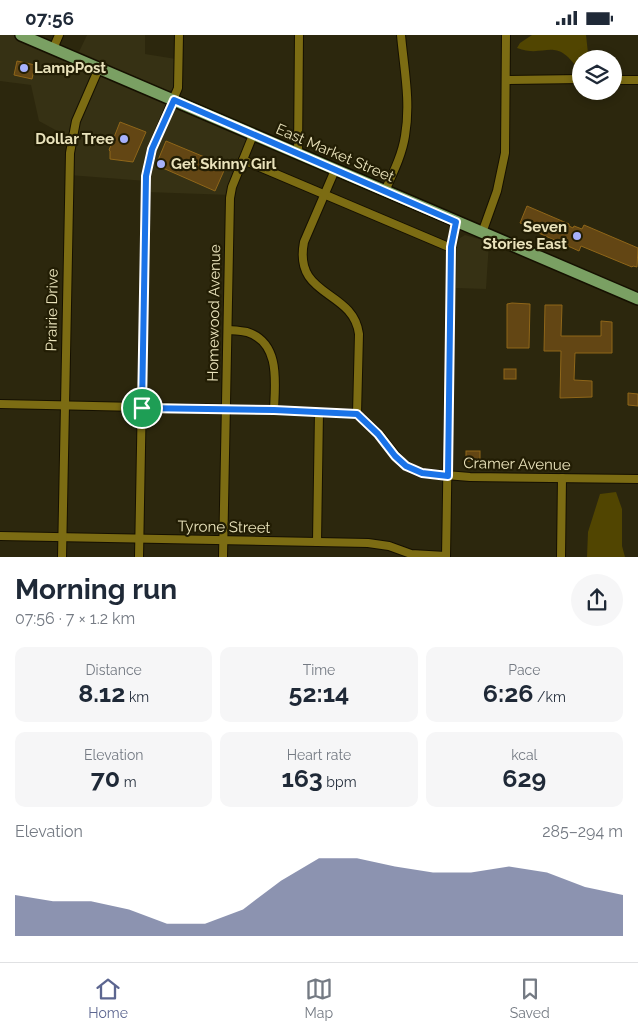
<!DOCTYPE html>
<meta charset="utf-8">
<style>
body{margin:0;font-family:Raleway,sans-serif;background:#f6f6f7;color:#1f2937;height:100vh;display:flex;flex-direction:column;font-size:19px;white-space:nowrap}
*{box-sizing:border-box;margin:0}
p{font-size:16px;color:#747a83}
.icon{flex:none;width:28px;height:28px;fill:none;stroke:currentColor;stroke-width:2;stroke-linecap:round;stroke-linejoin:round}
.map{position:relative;height:522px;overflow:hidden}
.side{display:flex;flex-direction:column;background:#fff;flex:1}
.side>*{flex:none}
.fabs{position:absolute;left:572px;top:15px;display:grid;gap:10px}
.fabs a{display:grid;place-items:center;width:50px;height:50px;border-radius:50%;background:#fff;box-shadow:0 2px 8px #0003;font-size:25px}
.pin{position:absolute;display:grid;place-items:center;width:42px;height:42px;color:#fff;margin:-21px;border:2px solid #fff;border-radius:50%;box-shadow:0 1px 5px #0007}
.round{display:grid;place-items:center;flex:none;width:52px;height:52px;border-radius:26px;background:#f6f6f7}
.head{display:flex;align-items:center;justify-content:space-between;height:85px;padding:0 15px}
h1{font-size:28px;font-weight:700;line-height:38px}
.metrics{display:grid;grid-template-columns:repeat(3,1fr);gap:8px;height:85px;padding:5px 15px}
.metrics div{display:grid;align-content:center;border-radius:10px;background:#f6f6f7;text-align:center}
.metrics b{font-size:25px;font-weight:700}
.metrics small{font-size:14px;font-weight:400}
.metrics p{font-size:14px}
.chart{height:140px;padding:10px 15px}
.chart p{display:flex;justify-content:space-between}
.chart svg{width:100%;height:90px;margin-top:5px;fill:#5c6690;opacity:.7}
.status{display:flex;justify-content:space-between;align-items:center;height:35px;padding:0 25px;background:#fff;direction:ltr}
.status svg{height:14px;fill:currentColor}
.menu{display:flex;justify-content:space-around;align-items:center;height:70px;border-top:1px solid #e0e1e3;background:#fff;font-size:14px;color:#747a83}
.menu a{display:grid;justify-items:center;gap:2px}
.menu .on{color:#5c6690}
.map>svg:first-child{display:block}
.built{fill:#363114}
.green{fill:#514501}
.building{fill:#634614;stroke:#8f6619}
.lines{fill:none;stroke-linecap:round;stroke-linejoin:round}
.street-casing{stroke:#151000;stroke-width:10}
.primary-casing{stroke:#151000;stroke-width:14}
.street{stroke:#7c6c13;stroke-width:8}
.primary{stroke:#7aa063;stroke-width:11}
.route-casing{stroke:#fff;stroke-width:10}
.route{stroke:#1a73e8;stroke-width:6}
.poi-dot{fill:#a7b1fc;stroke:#221d04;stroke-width:2}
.labels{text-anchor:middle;stroke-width:4.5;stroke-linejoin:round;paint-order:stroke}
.poi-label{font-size:15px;font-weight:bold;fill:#eae3bc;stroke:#221d04;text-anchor:start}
.street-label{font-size:15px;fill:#eae3bc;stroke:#221d04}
</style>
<div class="status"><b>07:56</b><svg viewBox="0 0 49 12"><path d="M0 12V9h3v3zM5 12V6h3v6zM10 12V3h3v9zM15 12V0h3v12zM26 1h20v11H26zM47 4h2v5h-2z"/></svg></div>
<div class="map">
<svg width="638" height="522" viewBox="0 0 638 522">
<rect width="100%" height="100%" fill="#2c270d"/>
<g class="built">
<path d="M0,0H21L253,100L231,160L146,157V146L69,140L72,104L39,86L31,50L0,46Z"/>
<path d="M87,0H145V19L176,24L174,54L169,56L79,17Z"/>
<path d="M465,200L489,207L486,254L456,253L457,213L460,203Z"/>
</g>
<g class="green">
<path d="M532,0H586L588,18L591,24H581V34H578C554,0 546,24 517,13L520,8Z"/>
<path d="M616,457L622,474V511L625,522H587L588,497L600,459Z"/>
</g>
<g class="building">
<path d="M17,26L35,30L32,44L14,40Z"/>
<path d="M120,87L146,97L133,127L110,124V116L109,115Z"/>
<path d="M166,106L226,131L215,156L156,130Z"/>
<path d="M527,171L569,189V191L573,193L574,191L582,194L584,190L638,213L637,232L633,231L632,232L581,211L579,216L523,191V189L520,188Z"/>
<path d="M512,268L530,269L529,313H507V269Z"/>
<path d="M545,270H562L561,301H601V286L612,287V318H575L574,345L592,346V362L560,363L561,316H544Z"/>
<rect x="504" y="334" width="12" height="10"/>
<path d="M628,358L638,359V371L628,370Z"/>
<rect x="466" y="416" width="14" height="10"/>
</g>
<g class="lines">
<g class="street-casing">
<g id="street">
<path d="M53,14L59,0"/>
<path d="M507,45L581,44"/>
<path d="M614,45H638"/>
<path d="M298,119L299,0"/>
<path d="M243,125L451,213"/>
<path d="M335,135L304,207C293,263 353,254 359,299L357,379"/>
<path d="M385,156C393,138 402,120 405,101C411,67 404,34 401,0"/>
<path d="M482,198L497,156L505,118L506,0"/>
<path d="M228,295C234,295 241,296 247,297C281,308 275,348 274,375"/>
<path d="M0,369L274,375L357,379L379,399L401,427L412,434L422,438L470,442L638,444"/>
<path d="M0,501L368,508L389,511L411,519L446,521"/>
<path d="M317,507L319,377"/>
<path d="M62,522L70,118L76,86L99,33"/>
<path d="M139,522L146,141L152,114L178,53L179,0"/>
<path d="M223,522L230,163L232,152L253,100"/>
<path d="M446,522L451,213L456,187"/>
<path d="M561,522L562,443"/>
</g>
</g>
<g class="primary-casing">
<path id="primary" d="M21,0L638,264"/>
</g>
<use href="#street" class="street"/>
<use href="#primary" class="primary"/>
</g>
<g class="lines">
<g class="route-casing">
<path id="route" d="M174,65L456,187L451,212L448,441L422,438L406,431L395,421L378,399L357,379L274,375L142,373L146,141L152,114Z"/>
</g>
<use href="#route" class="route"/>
</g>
<g class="poi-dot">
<circle cx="24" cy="33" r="5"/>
<circle cx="124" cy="104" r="5"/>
<circle cx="161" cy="129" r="5"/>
<circle cx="577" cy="201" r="5"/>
</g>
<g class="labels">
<g class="poi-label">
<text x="34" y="38">LampPost</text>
<text x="114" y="109" text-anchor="end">Dollar Tree</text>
<text x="171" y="134">Get Skinny Girl</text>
<text x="567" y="197" text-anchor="end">Seven<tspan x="567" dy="17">Stories East</tspan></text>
</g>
<g class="street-label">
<text transform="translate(335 118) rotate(23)" y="5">East Market Street</text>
<text transform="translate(52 275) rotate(-89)" y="5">Prairie Drive</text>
<text transform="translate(214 278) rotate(-89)" y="5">Homewood Avenue</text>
<text transform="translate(517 429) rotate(1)" y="5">Cramer Avenue</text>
<text transform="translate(224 492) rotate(1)" y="5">Tyrone Street</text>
</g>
</g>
</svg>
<div class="fabs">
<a><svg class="icon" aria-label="layers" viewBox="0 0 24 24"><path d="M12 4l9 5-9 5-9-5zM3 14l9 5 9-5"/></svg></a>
</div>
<div class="pin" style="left:142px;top:373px;background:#1e9e55"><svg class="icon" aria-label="arrive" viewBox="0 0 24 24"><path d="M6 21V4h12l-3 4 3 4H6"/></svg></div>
</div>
<section class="side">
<div class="head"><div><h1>Morning run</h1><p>07:56 · 7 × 1.2 km</p></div><a class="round"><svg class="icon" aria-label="share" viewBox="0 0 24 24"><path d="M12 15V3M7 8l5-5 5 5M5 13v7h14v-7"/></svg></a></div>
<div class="metrics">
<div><p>Distance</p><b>8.12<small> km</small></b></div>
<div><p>Time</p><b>52:14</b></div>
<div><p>Pace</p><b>6:26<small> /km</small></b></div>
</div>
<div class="metrics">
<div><p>Elevation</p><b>70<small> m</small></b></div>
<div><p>Heart rate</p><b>163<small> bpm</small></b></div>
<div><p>kcal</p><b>629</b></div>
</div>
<div class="chart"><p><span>Elevation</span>285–294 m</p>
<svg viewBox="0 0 160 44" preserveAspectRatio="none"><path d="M0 44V24L10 27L20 27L30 31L40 38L50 38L60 31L70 17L80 6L90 6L100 10L110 13L120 13L130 10L140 13L150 20L160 24V44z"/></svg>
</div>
</section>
<nav class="menu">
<a class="on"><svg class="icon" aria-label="home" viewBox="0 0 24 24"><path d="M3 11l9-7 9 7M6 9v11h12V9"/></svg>Home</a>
<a><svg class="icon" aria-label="map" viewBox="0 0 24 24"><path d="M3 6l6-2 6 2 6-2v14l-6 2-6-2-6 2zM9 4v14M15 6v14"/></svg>Map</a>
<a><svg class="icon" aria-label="saved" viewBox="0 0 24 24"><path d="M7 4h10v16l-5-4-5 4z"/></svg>Saved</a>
</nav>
